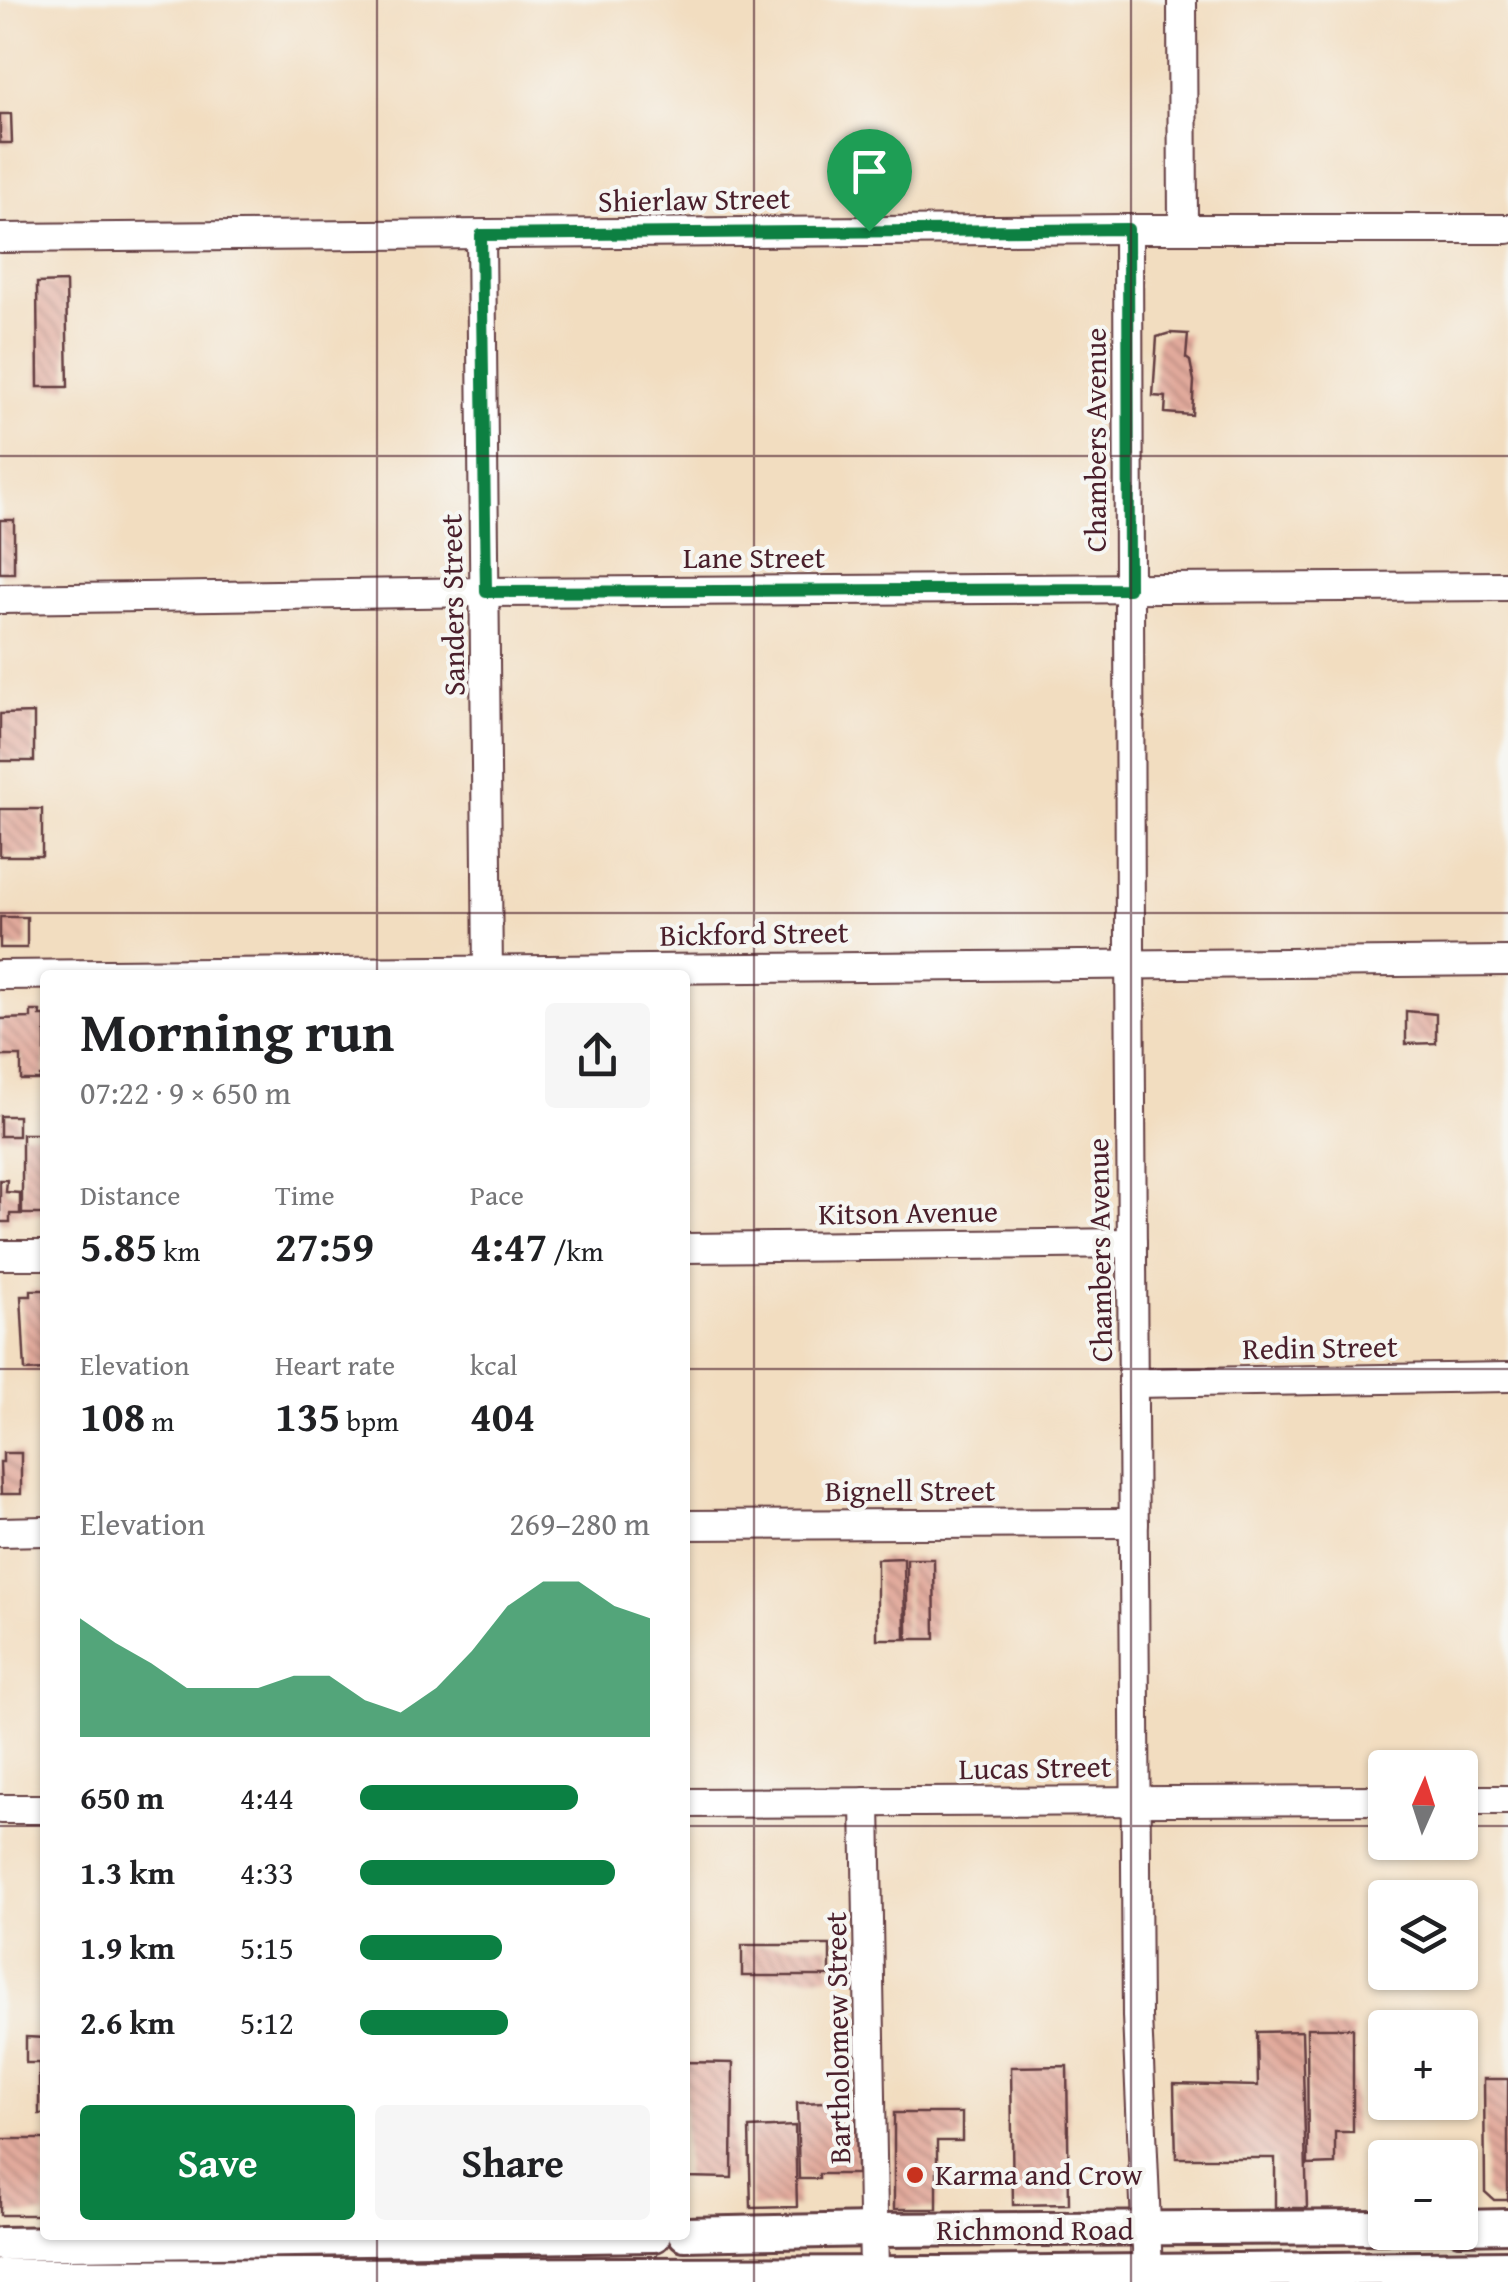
<!DOCTYPE html>
<meta charset="utf-8">
<style>
body{margin:0;font-family:"Gentium Book Plus",serif;background:#f6f6f6;color:#202124;height:100vh;display:flex;flex-direction:column;font-size:38px;white-space:nowrap}
*{box-sizing:border-box;margin:0}
p{font-size:32px;color:#757577}
.icon{flex:none;width:55px;height:55px;fill:none;stroke:currentColor;stroke-width:2;stroke-linecap:round;stroke-linejoin:round}
.map{position:relative;flex:1;overflow:hidden}
.details{position:absolute;left:40px;top:970px;width:650px;height:1270px;display:flex;flex-direction:column;background:#fff;border-radius:10px;box-shadow:0 2px 8px #0004}
.details>*{flex:none}
.needle{width:65px;rotate:3deg}
.controls{position:absolute;left:1368px;top:1750px;display:grid;gap:20px}
.controls a{display:grid;place-items:center;width:110px;height:110px;border-radius:10px;background:#fff;box-shadow:0 2px 8px #0004;font-size:50px}
.pin{position:absolute;display:grid;place-items:center;width:85px;height:85px;color:#fff;margin:-102px -42px;border-radius:50% 50% 50% 0;rotate:-45deg;box-shadow:0 0 10px #0007}
.pin .icon{rotate:45deg}
.round{display:grid;place-items:center;flex:none;width:105px;height:105px;border-radius:10px;background:#f6f6f6}
.overview{display:flex;align-items:center;justify-content:space-between;height:170px;padding:0 40px}
h1{font-size:55px;font-weight:600;line-height:75px}
.figures{display:grid;grid-template-columns:repeat(3,1fr);gap:15px;height:170px;padding:10px 40px}
.figures div{display:grid;align-content:center}
.figures b{font-size:42px;font-weight:600}
.figures small{font-size:28px;font-weight:400}
.figures p{font-size:28px}
.chart{height:280px;padding:20px 40px}
.chart p{display:flex;justify-content:space-between}
.chart svg{width:100%;height:180px;margin-top:10px;fill:#0b8043;opacity:.7}
.cta{display:flex;gap:20px;margin-top:auto;padding:20px 40px}
.cta a{flex:1;height:115px;border-radius:10px;background:#0b8043;color:#fff;font-size:40px;font-weight:600;line-height:115px;text-align:center}
.cta a+a{background:#f6f6f6;color:#202124}
ul{padding:0 40px;list-style:none;font-size:32px}
li{display:grid;grid-template-columns:160px 120px 1fr;align-items:center;height:75px}
li i{height:25px;border-radius:12px;background:#0b8043}
.map>svg:first-child{display:block}
.building{fill:url(#building-back-hatch)}
.lines{fill:none;stroke-linecap:round;stroke-linejoin:round}
.minor-casing{stroke:#633c41;stroke-width:32}
.major-casing{stroke:#633c41;stroke-width:38}
.minor{stroke:#fff;stroke-width:28}
.major{stroke:#fff;stroke-width:32}
.route-casing{stroke:#fff;stroke-width:20}
.route{stroke:#0b8043;stroke-width:12}
.grid{fill:none;stroke:#4a1f2b;stroke-width:2.5;stroke-opacity:0.55}
.poi-dot{fill:#c8321e;stroke:#f6f6f2;stroke-width:4}
.labels{text-anchor:middle;stroke-width:8;stroke-linejoin:round;paint-order:stroke}
.street-label{font-size:30px;fill:#4a1f2b;stroke:#f6f6f2}
.poi-label{font-size:30px;fill:#4a1f2b;stroke:#f6f6f2;text-anchor:start}
</style>
<div class="map">
<svg width="1508" height="2282" viewBox="0 0 1508 2282">
<defs>
<pattern id="building-back-hatch" width="6" height="6" patternUnits="userSpaceOnUse" patternTransform="scale(2.5)"><rect width="6" height="6" fill="#e2aa9c"/><path d="M-1 5l2 2M0 0l6 6M5-1l2 2" fill="none" stroke="#b98a7f"/></pattern>
</defs>
<rect width="100%" height="100%" fill="#f6f6f2"/>
<filter id="ink" filterUnits="userSpaceOnUse"><feTurbulence type="fractalNoise" baseFrequency=".01" numOctaves="2"/><feDisplacementMap in="SourceGraphic" scale="20" xChannelSelector="R" yChannelSelector="G"/><feConvolveMatrix kernelMatrix="1 2 1 2 8 2 1 2 1" color-interpolation-filters="sRGB"/></filter>
<filter id="wash" filterUnits="userSpaceOnUse"><feTurbulence type="fractalNoise" baseFrequency=".0048" numOctaves="4" result="noise"/><feDisplacementMap in="SourceGraphic" scale="40" xChannelSelector="R" yChannelSelector="G"/><feGaussianBlur stdDeviation="2.25" result="paint"/><feColorMatrix in="noise" values="0 0 0 0 0 0 0 0 0 0 0 0 0 0 0 0 0 1.4 0 .05"/><feComposite in="paint" operator="in"/></filter>
<g filter="url(#wash)">
<rect width="100%" height="100%" fill="#f2ddc0"/>
<g id="blocks">
<g class="building">
<path d="M0,114H11L12,143H0Z"/>
<path d="M66,282L68,387H38L37,283Z"/>
<path d="M1170,333L1188,334L1186,358L1190,361L1194,381L1192,415L1165,413L1166,397L1153,396L1157,337Z"/>
<rect x="0" y="520" width="14" height="53"/>
<path d="M34,713V761H0V714Z"/>
<rect x="0" y="809" width="42" height="47"/>
<rect x="0" y="917" width="27" height="31"/>
<path d="M31,1011H40V1016H45V1076H40V1080H21V1056H0V1019L31,1018Z"/>
<path d="M1406,1011L1436,1014V1043L1406,1044Z"/>
<rect x="0" y="1116" width="18" height="20"/>
<rect x="22" y="1134" width="23" height="80"/>
<path d="M0,1180H7L6,1192L20,1193V1214H10V1222H0Z"/>
<path d="M31,1290H45V1370L25,1371L21,1296H31Z"/>
<path d="M3,1453H21V1494H1L0,1462H3Z"/>
<path d="M904,1558L905,1639H877V1559Z"/>
<path d="M907,1559H934L935,1639H907Z"/>
<rect x="742" y="1945" width="88" height="31"/>
<path d="M1307,2028H1353V2132H1335V2164L1308,2165Z"/>
<path d="M1302,2031L1307,2208H1275V2158H1176L1174,2084L1258,2086L1257,2032Z"/>
<path d="M26,2037L45,2038V2114H39V2063H26Z"/>
<path d="M685,2062L733,2063L732,2178L685,2177Z"/>
<path d="M1067,2066L1069,2204L1013,2205L1011,2067Z"/>
<path d="M1484,2079H1508V2200H1494L1485,2192Z"/>
<path d="M856,2101L857,2174H819V2179H799L797,2103Z"/>
<path d="M894,2113H962V2141H937V2209H894Z"/>
<path d="M795,2126L797,2207L751,2208L749,2128Z"/>
<rect x="0" y="2139" width="45" height="76"/>
</g>
</g>
</g>
<g filter="url(#ink)">
<use href="#blocks" fill-opacity="0" stroke="#633c41" stroke-width="2.5"/>
<g class="lines">
<g class="minor-casing">
<g id="minor">
<path d="M1182,0L1183,229"/>
<path d="M1128,229L1130,950L1137,2016L1148,2271"/>
<path d="M481,235L488,975"/>
<path d="M0,238L1128,229H1508"/>
<path d="M0,599L485,592L1508,586"/>
<path d="M0,975L1508,961"/>
<path d="M685,1248L1132,1243"/>
<path d="M0,1255H45"/>
<path d="M1134,1383L1508,1377"/>
<path d="M685,1525L1134,1523"/>
<path d="M0,1532L45,1531"/>
<path d="M1460,1800H1508"/>
<path d="M866,1802L874,2273"/>
<path d="M685,1803L1385,1800"/>
<path d="M0,1809H45"/>
</g>
</g>
<g class="major-casing">
<g id="major">
<path d="M1460,2227L1508,2226"/>
<path d="M685,2234L874,2230L1385,2227"/>
<path d="M0,2244L654,2235"/>
<path d="M0,2276L947,2273L1508,2267"/>
</g>
</g>
<use href="#minor" class="minor"/>
<use href="#major" class="major"/>
</g>
</g>
<g class="lines" filter="url(#ink)">
<g class="route-casing">
<path id="route" d="M1128,229L1129,589L486,592L481,235Z"/>
</g>
<use href="#route" class="route"/>
</g>
<path class="grid" d="M377,0V975M754,0V2282M1131,0V2282M0,456H1508M0,913H1508M0,1369H45M685,1369H1508M0,1826H45M685,1826H1385M1460,1826H1508M377,2235V2282"/>
<circle class="poi-dot" cx="915" cy="2175" r="10"/>
<g class="labels">
<g class="street-label">
<text transform="translate(694 200) rotate(-1)" y="10">Shierlaw Street</text>
<text transform="translate(1096 440) rotate(-90)" y="10">Chambers Avenue</text>
<text x="754" y="568">Lane Street</text>
<text transform="translate(453 605) rotate(-91)" y="10">Sanders Street</text>
<text transform="translate(754 934) rotate(-1)" y="10">Bickford Street</text>
<text transform="translate(908 1213) rotate(-1)" y="10">Kitson Avenue</text>
<text transform="translate(1100 1250) rotate(-91)" y="10">Chambers Avenue</text>
<text transform="translate(1320 1348) rotate(-1)" y="10">Redin Street</text>
<text x="910" y="1501">Bignell Street</text>
<text transform="translate(1035 1768) rotate(-1)" y="10">Lucas Street</text>
<text transform="translate(838 2038) rotate(-91)" y="10">Bartholomew Street</text>
<text x="1035" y="2240">Richmond Road</text>
</g>
<g class="poi-label">
<text x="935" y="2185">Karma and Crow</text>
</g>
</g>
</svg>
<div class="controls">
<a><svg class="needle" viewBox="-14 -14 28 28"><path d="M0-13l5 13h-10z" fill="#e53935"/><path d="M0 13l5-13h-10z" fill="#757577"/></svg></a>
<a><svg class="icon" aria-label="layers" viewBox="0 0 24 24"><path d="M12 4l9 5-9 5-9-5zM3 14l9 5 9-5"/></svg></a>
<a>+</a>
<a>−</a>
</div>
<div class="pin" style="left:869px;top:231px;background:#1e9e55"><svg class="icon" aria-label="arrive" viewBox="0 0 24 24"><path d="M6 21V4h12l-3 4 3 4H6"/></svg></div>
<section class="details">
<div class="overview"><div><h1>Morning run</h1><p>07:22 · 9 × 650 m</p></div><a class="round"><svg class="icon" aria-label="share" viewBox="0 0 24 24"><path d="M12 15V3M7 8l5-5 5 5M5 13v7h14v-7"/></svg></a></div>
<div class="figures">
<div><p>Distance</p><b>5.85<small> km</small></b></div>
<div><p>Time</p><b>27:59</b></div>
<div><p>Pace</p><b>4:47<small> /km</small></b></div>
</div>
<div class="figures">
<div><p>Elevation</p><b>108<small> m</small></b></div>
<div><p>Heart rate</p><b>135<small> bpm</small></b></div>
<div><p>kcal</p><b>404</b></div>
</div>
<div class="chart"><p><span>Elevation</span>269–280 m</p>
<svg viewBox="0 0 160 44" preserveAspectRatio="none"><path d="M0 44V15L10 21L20 26L30 32L40 32L50 32L60 29L70 29L80 35L90 38L100 32L110 23L120 12L130 6L140 6L150 12L160 15V44z"/></svg>
</div>
<ul>
<li><b>650 m</b>4:44<i style="width:75%"></i></li>
<li><b>1.3 km</b>4:33<i style="width:88%"></i></li>
<li><b>1.9 km</b>5:15<i style="width:49%"></i></li>
<li><b>2.6 km</b>5:12<i style="width:51%"></i></li>
</ul>
<div class="cta"><a>Save</a><a>Share</a></div>
</section>
</div>
